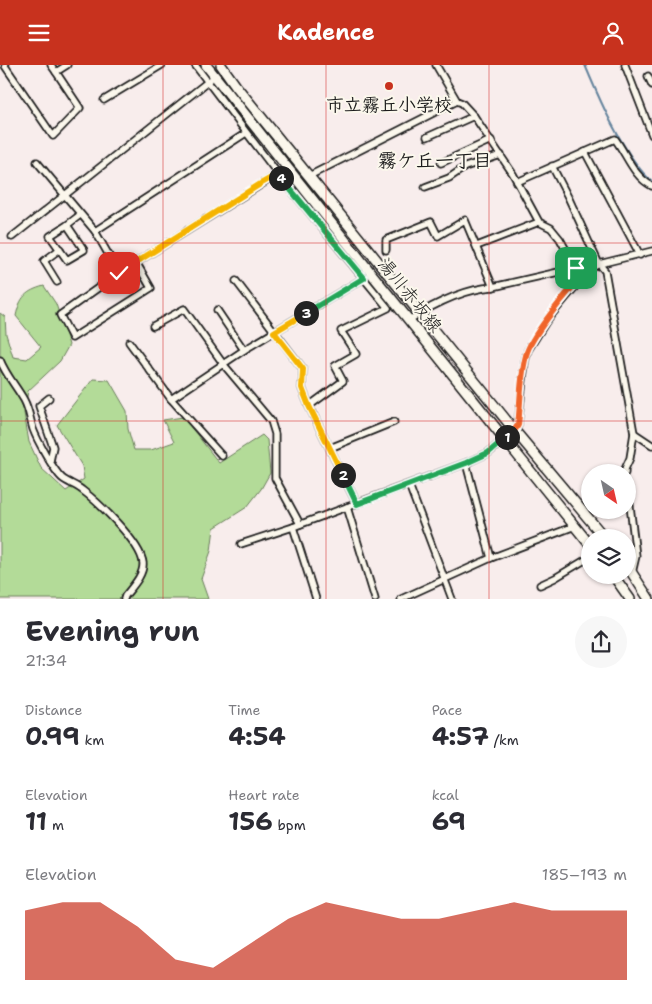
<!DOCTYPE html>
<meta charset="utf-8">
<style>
body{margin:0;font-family:"Shantell Sans","Klee One",sans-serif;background:#f7f7f7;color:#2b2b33;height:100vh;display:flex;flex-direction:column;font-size:19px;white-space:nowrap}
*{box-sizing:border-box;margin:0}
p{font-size:16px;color:#7c7c81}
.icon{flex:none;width:28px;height:28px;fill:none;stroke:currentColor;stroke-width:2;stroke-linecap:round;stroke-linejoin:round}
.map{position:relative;height:534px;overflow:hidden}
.panel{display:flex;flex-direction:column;background:#fff;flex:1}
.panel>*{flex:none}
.needle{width:32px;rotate:146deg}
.buttons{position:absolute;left:581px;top:399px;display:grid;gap:10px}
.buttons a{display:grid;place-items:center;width:55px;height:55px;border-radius:50%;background:#fff;box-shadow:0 1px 4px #0004;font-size:25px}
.pin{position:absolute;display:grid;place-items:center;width:42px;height:42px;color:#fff;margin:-21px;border-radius:10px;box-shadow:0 2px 8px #0006}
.km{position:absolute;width:25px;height:25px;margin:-12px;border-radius:50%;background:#222;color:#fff;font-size:14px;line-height:25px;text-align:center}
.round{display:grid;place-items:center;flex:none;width:52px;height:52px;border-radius:26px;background:#f7f7f7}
.overview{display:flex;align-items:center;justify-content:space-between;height:85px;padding:0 25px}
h1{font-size:28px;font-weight:700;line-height:38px}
.figures{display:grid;grid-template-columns:repeat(3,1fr);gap:8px;height:85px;padding:5px 25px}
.figures div{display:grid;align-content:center}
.figures b{font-size:25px;font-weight:700}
.figures small{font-size:14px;font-weight:400}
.figures p{font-size:14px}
.chart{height:140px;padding:10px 25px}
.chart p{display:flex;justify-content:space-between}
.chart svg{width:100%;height:90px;margin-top:5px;fill:#c8321e;opacity:.7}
header{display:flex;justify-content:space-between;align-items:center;height:65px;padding:0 25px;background:#c8321e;color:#fff;font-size:22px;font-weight:700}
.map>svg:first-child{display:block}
.green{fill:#b3db98;stroke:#687c5a}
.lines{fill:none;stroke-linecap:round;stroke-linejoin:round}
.stream{stroke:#65849d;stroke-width:2}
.street-casing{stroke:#1c1c1c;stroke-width:9}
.secondary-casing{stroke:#1c1c1c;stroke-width:12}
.street{stroke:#fbf7ec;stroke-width:5.5}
.secondary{stroke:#fbf7ec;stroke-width:9}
.split-1-casing{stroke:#fff;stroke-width:10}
.split-2-casing{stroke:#fff;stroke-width:10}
.split-3-casing{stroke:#fff;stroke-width:10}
.split-4-casing{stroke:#fff;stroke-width:10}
.split-5-casing{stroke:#fff;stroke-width:10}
.split-1{stroke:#f0652b;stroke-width:6}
.split-2{stroke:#22a559;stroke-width:6}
.split-3{stroke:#f5b400;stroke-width:6}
.split-4{stroke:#22a559;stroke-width:6}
.split-5{stroke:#f5b400;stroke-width:6}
.grid{fill:none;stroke:#d62828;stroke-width:1;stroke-opacity:0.55}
.poi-dot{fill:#c8321e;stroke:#fbf7ec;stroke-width:2}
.labels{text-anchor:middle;stroke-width:4;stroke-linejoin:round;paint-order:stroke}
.poi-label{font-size:18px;font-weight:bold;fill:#1c1c1c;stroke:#fbf7ec}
.street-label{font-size:18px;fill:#1c1c1c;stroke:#fbf7ec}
.neighbourhood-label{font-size:19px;font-weight:bold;fill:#1c1c1c;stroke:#fbf7ec}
</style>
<header><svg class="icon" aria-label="menu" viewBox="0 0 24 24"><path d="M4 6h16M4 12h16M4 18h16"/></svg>Kadence<svg class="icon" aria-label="person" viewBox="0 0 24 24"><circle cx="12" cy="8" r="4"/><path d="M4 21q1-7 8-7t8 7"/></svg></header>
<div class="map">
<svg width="652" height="534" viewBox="0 0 652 534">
<rect width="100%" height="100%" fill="#f8edec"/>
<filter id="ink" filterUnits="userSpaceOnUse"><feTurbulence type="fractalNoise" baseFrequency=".02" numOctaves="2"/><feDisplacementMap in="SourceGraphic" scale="10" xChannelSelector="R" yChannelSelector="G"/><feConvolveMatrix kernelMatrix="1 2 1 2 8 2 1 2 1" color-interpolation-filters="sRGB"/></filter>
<g filter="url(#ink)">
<path class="green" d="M44,221L56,239L69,280L60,296L28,326L24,348L29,377L41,403L66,426L84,414L82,401L57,360L93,314L109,315L127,346L128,364L134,385H151L174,377L163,355L183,352L219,398L262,370L267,375L270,408L261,424L247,442L214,463L211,486L201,514L208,534H0V248L5,252L6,269L13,292L27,294L41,282L16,251C20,232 26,226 44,221Z"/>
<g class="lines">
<path class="stream" d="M585,0C598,31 611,61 630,90C637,100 642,109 652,116"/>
<g class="street-casing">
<g id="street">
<path d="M51,0L56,7"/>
<path d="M195,0L278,109L388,243L341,266L356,289L335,301L343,316L309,341"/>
<path d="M436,0L457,36L462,38L474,51L513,109L539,157L551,163L560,174L576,203"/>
<path d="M625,0L652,70"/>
<path d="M5,1L53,71L80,43L56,7L67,0"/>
<path d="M648,11L652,20"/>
<path d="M104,35L162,0"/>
<path d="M427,72L474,51"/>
<path d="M585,87L640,190"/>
<path d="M37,97L95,166L119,208L278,109"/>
<path d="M441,98L491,75"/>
<path d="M552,101L569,134L599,199L605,206L634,368L630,393L625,404V408"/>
<path d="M309,111L457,36"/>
<path d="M517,117L615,74C627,90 633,111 652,121"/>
<path d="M425,122L449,113L465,102L501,90"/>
<path d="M67,160L50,171L67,195L84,185L67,160L80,150"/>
<path d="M95,166L246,68"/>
<path d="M12,172L210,15"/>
<path d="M477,181L539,157"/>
<path d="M386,185V175L431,157L438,171L465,155L493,222"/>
<path d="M119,208L60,250L72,273L151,223L136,197"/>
<path d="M236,216L303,304L302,323L309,341L357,439"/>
<path d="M57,217L44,196L60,184"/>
<path d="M217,245L244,285"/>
<path d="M409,255C434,239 463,224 493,222L576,203L585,209"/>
<path d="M153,261L184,244L224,300L271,356L275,369V413L300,459"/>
<path d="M129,277L171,334L222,391"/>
<path d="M0,295C6,310 16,321 24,335C29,344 30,354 33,364C37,375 54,406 62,413C68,418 76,420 82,425C98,437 141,478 143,498C144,510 132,522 125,531L124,534"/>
<path d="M49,333L39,341L53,382L50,396"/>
<path d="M171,334L244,285L364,213"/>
<path d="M634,368L652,380"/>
<path d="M330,383L394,357"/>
<path d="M466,398L491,493"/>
<path d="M409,420L452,534"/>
<path d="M628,424L636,491L632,508"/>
<path d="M347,442L375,534"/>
<path d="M293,462L316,534"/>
<path d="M241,479L293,462L466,398L488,388L515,366L518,360L525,296L528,285L547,255L590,204L599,199L652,186"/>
<path d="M540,520L555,513L590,492"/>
<path d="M401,534L491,493L575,461"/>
</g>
</g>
<g class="secondary-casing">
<g id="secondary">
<path d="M206,0L371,208L590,480"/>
<path d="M221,0L236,21L515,366L604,472"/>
<path d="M628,502L649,534"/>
<path d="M613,510L630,534"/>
</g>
</g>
<use href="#street" class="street"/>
<use href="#secondary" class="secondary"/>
</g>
</g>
<g class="lines" filter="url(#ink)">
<g class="split-1-casing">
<path id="split-1" d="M507,372L514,366L518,360C521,336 520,309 527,287C534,267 569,225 584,209L576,203"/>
</g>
<g class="split-2-casing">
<path id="split-2" d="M343,410L357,439L466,398L488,388L507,372"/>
</g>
<g class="split-3-casing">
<path id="split-3" d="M306,248L274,267L303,304L302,323L309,341L343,410"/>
</g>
<g class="split-4-casing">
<path id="split-4" d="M281,113L364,213L306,248"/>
</g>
<g class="split-5-casing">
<path id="split-5" d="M119,208L262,118L278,109L281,113"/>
</g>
<use href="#split-1" class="split-1"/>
<use href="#split-2" class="split-2"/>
<use href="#split-3" class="split-3"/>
<use href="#split-4" class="split-4"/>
<use href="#split-5" class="split-5"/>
</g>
<path class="grid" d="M163,0V534M326,0V534M489,0V534M0,178H652M0,356H652"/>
<circle class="poi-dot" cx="389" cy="21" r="5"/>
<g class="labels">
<g class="poi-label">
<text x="389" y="46">市立霧丘小学校</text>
</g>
<g class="street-label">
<text transform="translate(410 230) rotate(51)" y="6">湯川赤坂線</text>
</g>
<g class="neighbourhood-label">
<text x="435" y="102">霧ケ丘一丁目</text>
</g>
</g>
</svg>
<div class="buttons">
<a><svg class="needle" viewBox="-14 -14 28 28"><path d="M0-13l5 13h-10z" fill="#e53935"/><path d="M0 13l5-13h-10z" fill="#7c7c81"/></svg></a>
<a><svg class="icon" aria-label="layers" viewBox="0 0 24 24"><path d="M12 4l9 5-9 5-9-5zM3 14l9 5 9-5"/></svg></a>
</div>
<div class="pin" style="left:576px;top:203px;background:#1e9e55"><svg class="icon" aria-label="arrive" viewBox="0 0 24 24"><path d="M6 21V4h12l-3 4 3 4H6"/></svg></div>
<div class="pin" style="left:119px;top:208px;background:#d93025"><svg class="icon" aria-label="check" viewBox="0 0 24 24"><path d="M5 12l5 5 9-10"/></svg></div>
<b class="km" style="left:507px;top:372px">1</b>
<b class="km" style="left:343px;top:410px">2</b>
<b class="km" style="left:306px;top:248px">3</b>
<b class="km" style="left:281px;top:113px">4</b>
</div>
<section class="panel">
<div class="overview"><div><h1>Evening run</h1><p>21:34</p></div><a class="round"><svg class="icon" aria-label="share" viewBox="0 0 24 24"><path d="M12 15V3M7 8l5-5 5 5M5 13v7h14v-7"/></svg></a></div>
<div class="figures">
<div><p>Distance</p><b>0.99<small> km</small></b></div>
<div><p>Time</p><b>4:54</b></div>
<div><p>Pace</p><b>4:57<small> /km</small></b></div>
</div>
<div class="figures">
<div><p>Elevation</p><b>11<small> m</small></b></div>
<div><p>Heart rate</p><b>156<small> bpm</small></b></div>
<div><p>kcal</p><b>69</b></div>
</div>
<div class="chart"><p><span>Elevation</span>185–193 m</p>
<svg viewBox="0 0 160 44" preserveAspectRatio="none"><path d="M0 44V10L10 6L20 6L30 18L40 34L50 38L60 26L70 14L80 6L90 10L100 14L110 14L120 10L130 6L140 10L150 10L160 10V44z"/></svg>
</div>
</section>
